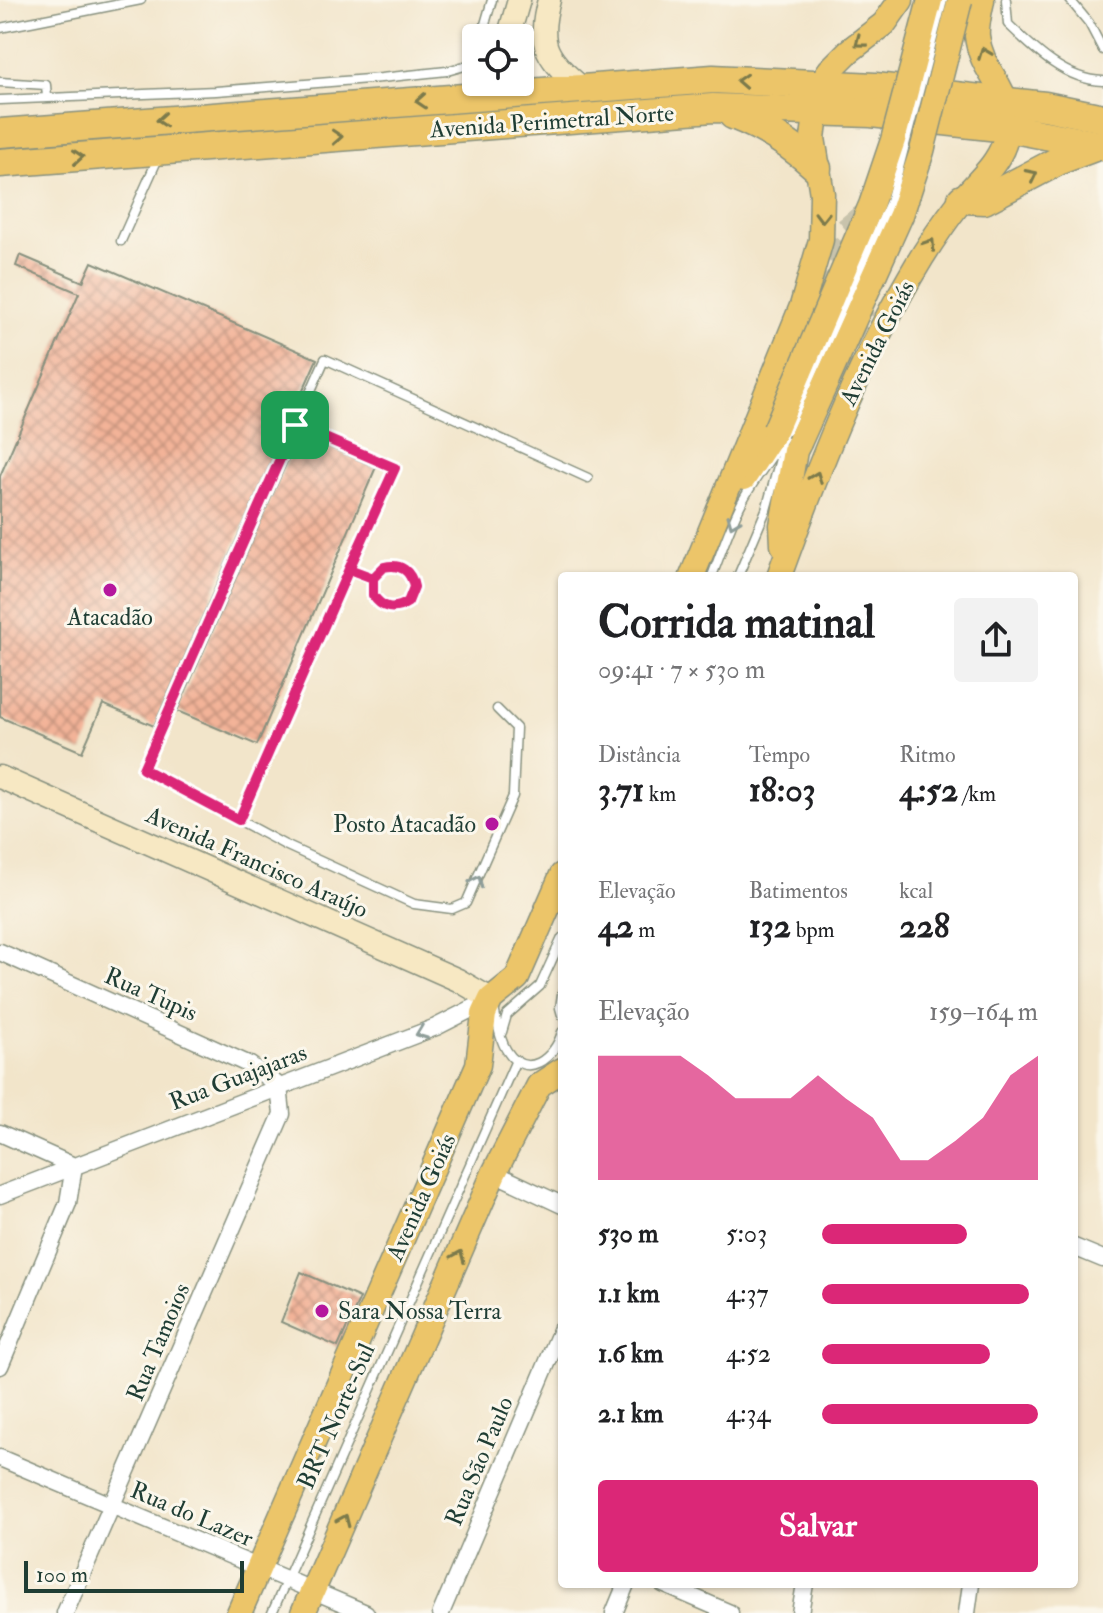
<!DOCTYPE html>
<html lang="pt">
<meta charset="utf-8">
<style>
body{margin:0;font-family:"IM FELL Double Pica",serif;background:#f2f2f2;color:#202124;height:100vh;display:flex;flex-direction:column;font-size:30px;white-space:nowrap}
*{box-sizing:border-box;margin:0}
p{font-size:26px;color:#757577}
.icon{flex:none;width:44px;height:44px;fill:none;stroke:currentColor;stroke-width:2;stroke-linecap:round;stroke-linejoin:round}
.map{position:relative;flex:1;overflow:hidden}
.drawer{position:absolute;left:558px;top:572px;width:520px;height:1016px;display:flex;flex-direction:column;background:#fff;border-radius:8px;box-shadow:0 2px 6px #0004}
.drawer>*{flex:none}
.tools{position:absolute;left:462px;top:24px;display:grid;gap:16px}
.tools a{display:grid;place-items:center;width:72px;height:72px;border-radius:8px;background:#fff;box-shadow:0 2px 6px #0004;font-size:40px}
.scale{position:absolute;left:24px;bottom:20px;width:220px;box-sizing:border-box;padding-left:8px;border:4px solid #1f3d34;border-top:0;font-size:22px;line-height:28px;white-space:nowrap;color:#1f3d34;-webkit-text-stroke:6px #fbf7ec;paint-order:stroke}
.pin{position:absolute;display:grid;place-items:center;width:68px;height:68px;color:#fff;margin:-34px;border-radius:16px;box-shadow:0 4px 12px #0006}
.round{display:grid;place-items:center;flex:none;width:84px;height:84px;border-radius:8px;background:#f2f2f2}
.summary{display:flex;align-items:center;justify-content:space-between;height:136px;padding:0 40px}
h1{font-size:44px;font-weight:700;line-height:60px}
.figures{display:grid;grid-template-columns:repeat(3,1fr);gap:12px;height:136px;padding:8px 40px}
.figures div{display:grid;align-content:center}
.figures b{font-size:34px;font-weight:700}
.figures small{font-size:22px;font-weight:400}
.figures p{font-size:22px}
.chart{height:224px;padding:16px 40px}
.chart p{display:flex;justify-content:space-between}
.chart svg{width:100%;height:144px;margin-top:8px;fill:#db2777;opacity:.7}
.action{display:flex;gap:16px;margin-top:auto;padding:16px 40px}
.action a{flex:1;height:92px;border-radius:8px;background:#db2777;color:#fff;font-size:32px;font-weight:700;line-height:92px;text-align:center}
ul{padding:0 40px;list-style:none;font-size:26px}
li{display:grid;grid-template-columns:128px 96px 1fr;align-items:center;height:60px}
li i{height:20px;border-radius:10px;background:#db2777}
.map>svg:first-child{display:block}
.building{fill:url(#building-cross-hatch)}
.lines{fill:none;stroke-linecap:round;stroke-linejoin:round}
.primary-tunnel{stroke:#c8c3ac;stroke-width:24;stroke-dasharray:24 12;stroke-linecap:butt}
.lane-casing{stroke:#88917f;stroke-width:11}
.street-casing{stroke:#88917f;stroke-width:19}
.secondary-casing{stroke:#88917f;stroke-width:25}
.primary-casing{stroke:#88917f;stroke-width:27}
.highway-casing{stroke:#88917f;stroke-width:31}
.lane{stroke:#fff;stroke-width:8}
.street{stroke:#fff;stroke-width:16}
.secondary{stroke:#f7e8c3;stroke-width:22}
.primary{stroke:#ecc569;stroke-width:24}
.highway{stroke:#ecc569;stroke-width:28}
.lane-bridge-casing{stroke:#88917f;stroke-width:11;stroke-linecap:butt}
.primary-bridge-casing{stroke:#88917f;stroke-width:27;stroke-linecap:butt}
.lane-bridge{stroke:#fff;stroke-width:8}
.primary-bridge{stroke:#ecc569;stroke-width:24}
.oneway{stroke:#7b7a4c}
.oneway2{stroke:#8f9e9a}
.route-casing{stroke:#fff;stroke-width:16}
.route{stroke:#db2777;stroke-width:10}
.poi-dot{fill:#b5179e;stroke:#fbf7ec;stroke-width:3}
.labels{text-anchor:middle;stroke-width:6;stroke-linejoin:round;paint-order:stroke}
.street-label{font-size:24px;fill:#1f3d34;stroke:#fbf7ec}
.poi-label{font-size:24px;fill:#1f3d34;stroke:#fbf7ec}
</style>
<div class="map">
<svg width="1103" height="1613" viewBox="0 0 1103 1613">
<defs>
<pattern id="building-cross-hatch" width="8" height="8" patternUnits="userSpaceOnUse" patternTransform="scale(2)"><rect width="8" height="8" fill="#f3b398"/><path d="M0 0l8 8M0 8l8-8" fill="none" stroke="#c4937d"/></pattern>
</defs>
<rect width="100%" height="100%" fill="#fbf7ec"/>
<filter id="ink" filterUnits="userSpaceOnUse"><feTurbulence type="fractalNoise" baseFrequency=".0125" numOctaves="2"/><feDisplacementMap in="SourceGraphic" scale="16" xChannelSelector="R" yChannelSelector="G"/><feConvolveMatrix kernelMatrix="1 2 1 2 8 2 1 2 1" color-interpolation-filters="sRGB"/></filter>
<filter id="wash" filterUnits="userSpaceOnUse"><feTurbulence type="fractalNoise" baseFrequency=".006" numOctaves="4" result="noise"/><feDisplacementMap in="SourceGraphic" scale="32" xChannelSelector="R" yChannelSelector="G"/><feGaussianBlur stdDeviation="1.8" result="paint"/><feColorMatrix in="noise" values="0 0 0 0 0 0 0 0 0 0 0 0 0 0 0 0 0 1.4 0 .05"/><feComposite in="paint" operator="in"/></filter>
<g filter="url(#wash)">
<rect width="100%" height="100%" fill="#f2e5ca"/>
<g id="blocks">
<g class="building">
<path d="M20,255L83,282L92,262L317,359L154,726L103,704L82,752L0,717V476L79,293L16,266Z"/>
<path d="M299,434L376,467L257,745L177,711Z"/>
<path d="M301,1272L360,1298L338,1347L281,1322Z"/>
</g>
</g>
</g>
<g filter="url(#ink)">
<use href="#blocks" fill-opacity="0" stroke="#88917f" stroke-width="2"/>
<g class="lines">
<g class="primary-tunnel">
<path d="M810,292L843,232L860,218L876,220"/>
<path d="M852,384L858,339L870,311"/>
</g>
<g class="lane-casing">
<g id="lane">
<path d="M1006,0L1008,24C1034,49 1065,80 1103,81"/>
<path d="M1070,0L1089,23L1103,50"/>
<path d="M0,28L141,0"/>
<path d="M481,38L492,0"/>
<path d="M0,82L46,85L47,97"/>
<path d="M0,100L216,91L381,78L447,71L468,65L476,58"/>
<path d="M121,241L159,156"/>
<path d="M295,425L395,468L349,569L373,578"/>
<circle cx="393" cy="587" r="21"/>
<path d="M712,576C721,553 729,528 740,506C753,479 773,458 787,432"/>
<path d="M738,576L766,510L783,448"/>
<path d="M497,709L516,728L513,796L466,903L452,909L414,904L285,845L143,769L325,359L588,478"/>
<path d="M239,820L349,569"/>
<path d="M562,994L560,1008L562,1015"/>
<path d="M494,1008C497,1021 499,1039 507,1051C526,1081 555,1058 562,1032"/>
<path d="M502,1032L507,1015L540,986L562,938"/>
<path d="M272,1613L516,1060"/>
</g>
</g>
<g class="street-casing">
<g id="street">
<path d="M0,952L250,1065L279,1086"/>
<path d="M0,1133L74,1166L68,1203L0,1366"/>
<path d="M494,1173L562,1205"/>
<path d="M0,1195L436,1027L491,999"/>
<path d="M1074,1247L1103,1259"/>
<path d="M0,1458L366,1613"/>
<path d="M663,1584L730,1613"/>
<path d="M65,1613L282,1114L279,1086"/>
<path d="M441,1613L562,1328"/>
<path d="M614,1613L626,1584"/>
<path d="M800,1613L805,1584"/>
<path d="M967,1613L971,1584"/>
</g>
</g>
<g class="secondary-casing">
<g id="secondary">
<path d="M549,0C536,47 548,59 583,89"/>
<path d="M508,38L519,0"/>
<path d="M0,777L458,980L491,999"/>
</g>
</g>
<g class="primary-casing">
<g id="primary">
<path d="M744,478L775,430"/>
<path d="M783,545L782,525L795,451L799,443"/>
<path d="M692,576L802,306L821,240L822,194L813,138L820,84L830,70L849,51L884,24L901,0"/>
<path d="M779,576C816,474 855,371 910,277C925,251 942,225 960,202C975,183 996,167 1004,144C1021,90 982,80 977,36C976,25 980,11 982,0"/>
<path d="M239,1613L478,1065L484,1014L491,999L517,978L562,875"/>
<path d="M303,1613L494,1173L539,1085L562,1070"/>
</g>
</g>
<g class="highway-casing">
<g id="highway">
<path d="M733,115C764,127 792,145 817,168"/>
<path d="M0,133L713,79L875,87L1045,106L1103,118"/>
<path d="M0,163L713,108L871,113L1008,128L1103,146"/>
<path d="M962,199L984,200L1060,160L1100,145"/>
</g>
</g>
<use href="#lane" class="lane"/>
<use href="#street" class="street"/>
<use href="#secondary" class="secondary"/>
<use href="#primary" class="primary"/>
<use href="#highway" class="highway"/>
<g class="lane-bridge-casing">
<path id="lane-bridge" d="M787,431L890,202L943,0"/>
</g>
<g class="primary-bridge-casing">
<g id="primary-bridge">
<path d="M775,430L871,205L893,140L930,0"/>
<path d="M799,443L901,215L922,151L960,0"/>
</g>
</g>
<use href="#lane-bridge" class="lane-bridge"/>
<use href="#primary-bridge" class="primary-bridge"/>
</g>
<defs><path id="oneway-chevron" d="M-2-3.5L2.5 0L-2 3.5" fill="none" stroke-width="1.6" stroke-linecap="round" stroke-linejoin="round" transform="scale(2)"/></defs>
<g class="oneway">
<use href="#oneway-chevron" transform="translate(860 42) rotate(143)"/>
<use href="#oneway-chevron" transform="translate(984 53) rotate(-111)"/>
<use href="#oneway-chevron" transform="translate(742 81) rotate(-177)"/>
<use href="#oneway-chevron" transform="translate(421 101) rotate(176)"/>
<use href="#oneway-chevron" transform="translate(162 120) rotate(176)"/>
<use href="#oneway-chevron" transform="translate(337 137) rotate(-4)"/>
<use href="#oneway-chevron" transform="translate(78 157) rotate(-4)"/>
<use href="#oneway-chevron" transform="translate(1032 175) rotate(-27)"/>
<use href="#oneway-chevron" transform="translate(822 217) rotate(91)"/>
<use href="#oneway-chevron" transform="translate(930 244) rotate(-57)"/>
<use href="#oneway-chevron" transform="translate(816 477) rotate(-69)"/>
<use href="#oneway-chevron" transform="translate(459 1256) rotate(-67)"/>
<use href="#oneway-chevron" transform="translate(344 1520) rotate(-66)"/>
</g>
<g class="oneway2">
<use href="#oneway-chevron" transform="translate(733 522) rotate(112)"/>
<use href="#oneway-chevron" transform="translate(477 881) rotate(-65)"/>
<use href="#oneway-chevron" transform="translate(421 1033) rotate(159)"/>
</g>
</g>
<g class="lines" filter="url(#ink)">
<g class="route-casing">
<path id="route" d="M295,425L143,769L239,820L349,569L373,578L384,567C401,563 411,571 414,587L408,602C394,611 382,609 373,595V578L349,569L395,468L295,425"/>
</g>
<use href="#route" class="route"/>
</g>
<g class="poi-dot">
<circle cx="110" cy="590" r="8"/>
<circle cx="492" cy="824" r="8"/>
<circle cx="322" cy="1311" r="8"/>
</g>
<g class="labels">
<g class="street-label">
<text transform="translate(552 121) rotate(-4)" y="8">Avenida Perimetral Norte</text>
<text transform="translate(877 343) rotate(-63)" y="8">Avenida Goiás</text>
<text transform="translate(257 862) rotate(24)" y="8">Avenida Francisco Araújo</text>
<text transform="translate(151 994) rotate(24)" y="8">Rua Tupis</text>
<text transform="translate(238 1077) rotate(-21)" y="8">Rua Guajajaras</text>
<text transform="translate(421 1197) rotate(-66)" y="8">Avenida Goiás</text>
<text transform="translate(158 1342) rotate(-67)" y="8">Rua Tamoios</text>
<text transform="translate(336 1416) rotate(-66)" y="8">BRT Norte-Sul</text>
<text transform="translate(479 1461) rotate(-67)" y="8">Rua São Paulo</text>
<text transform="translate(192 1514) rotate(23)" y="8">Rua do Lazer</text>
</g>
<g class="poi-label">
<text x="110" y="625">Atacadão</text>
<text x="476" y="832" text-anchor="end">Posto Atacadão</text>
<text x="338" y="1319" text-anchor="start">Sara Nossa Terra</text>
</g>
</g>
</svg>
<div class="tools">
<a><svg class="icon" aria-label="locate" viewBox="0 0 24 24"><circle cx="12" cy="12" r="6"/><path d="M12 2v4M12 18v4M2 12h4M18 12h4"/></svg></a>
</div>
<div class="scale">100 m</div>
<div class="pin" style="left:295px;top:425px;background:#1e9e55"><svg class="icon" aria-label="arrive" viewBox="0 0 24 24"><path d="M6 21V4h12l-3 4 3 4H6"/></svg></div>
<section class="drawer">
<div class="summary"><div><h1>Corrida matinal</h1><p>09:41 · 7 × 530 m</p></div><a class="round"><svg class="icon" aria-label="share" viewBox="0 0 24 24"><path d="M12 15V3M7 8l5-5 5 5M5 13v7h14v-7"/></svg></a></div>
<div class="figures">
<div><p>Distância</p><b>3.71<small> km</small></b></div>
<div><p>Tempo</p><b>18:03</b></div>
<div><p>Ritmo</p><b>4:52<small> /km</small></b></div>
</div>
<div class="figures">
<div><p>Elevação</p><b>42<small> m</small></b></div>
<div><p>Batimentos</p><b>132<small> bpm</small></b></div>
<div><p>kcal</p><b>228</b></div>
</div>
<div class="chart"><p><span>Elevação</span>159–164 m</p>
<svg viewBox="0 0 160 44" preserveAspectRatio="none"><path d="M0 44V6L10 6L20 6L30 6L40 12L50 19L60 19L70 19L80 12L90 19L100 25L110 38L120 38L130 32L140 25L150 12L160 6V44z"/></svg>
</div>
<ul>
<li><b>530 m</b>5:03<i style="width:67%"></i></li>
<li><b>1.1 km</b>4:37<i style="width:96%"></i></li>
<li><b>1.6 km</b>4:52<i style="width:78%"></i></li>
<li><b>2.1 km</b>4:34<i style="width:100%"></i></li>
</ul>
<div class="action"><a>Salvar</a></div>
</section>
</div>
